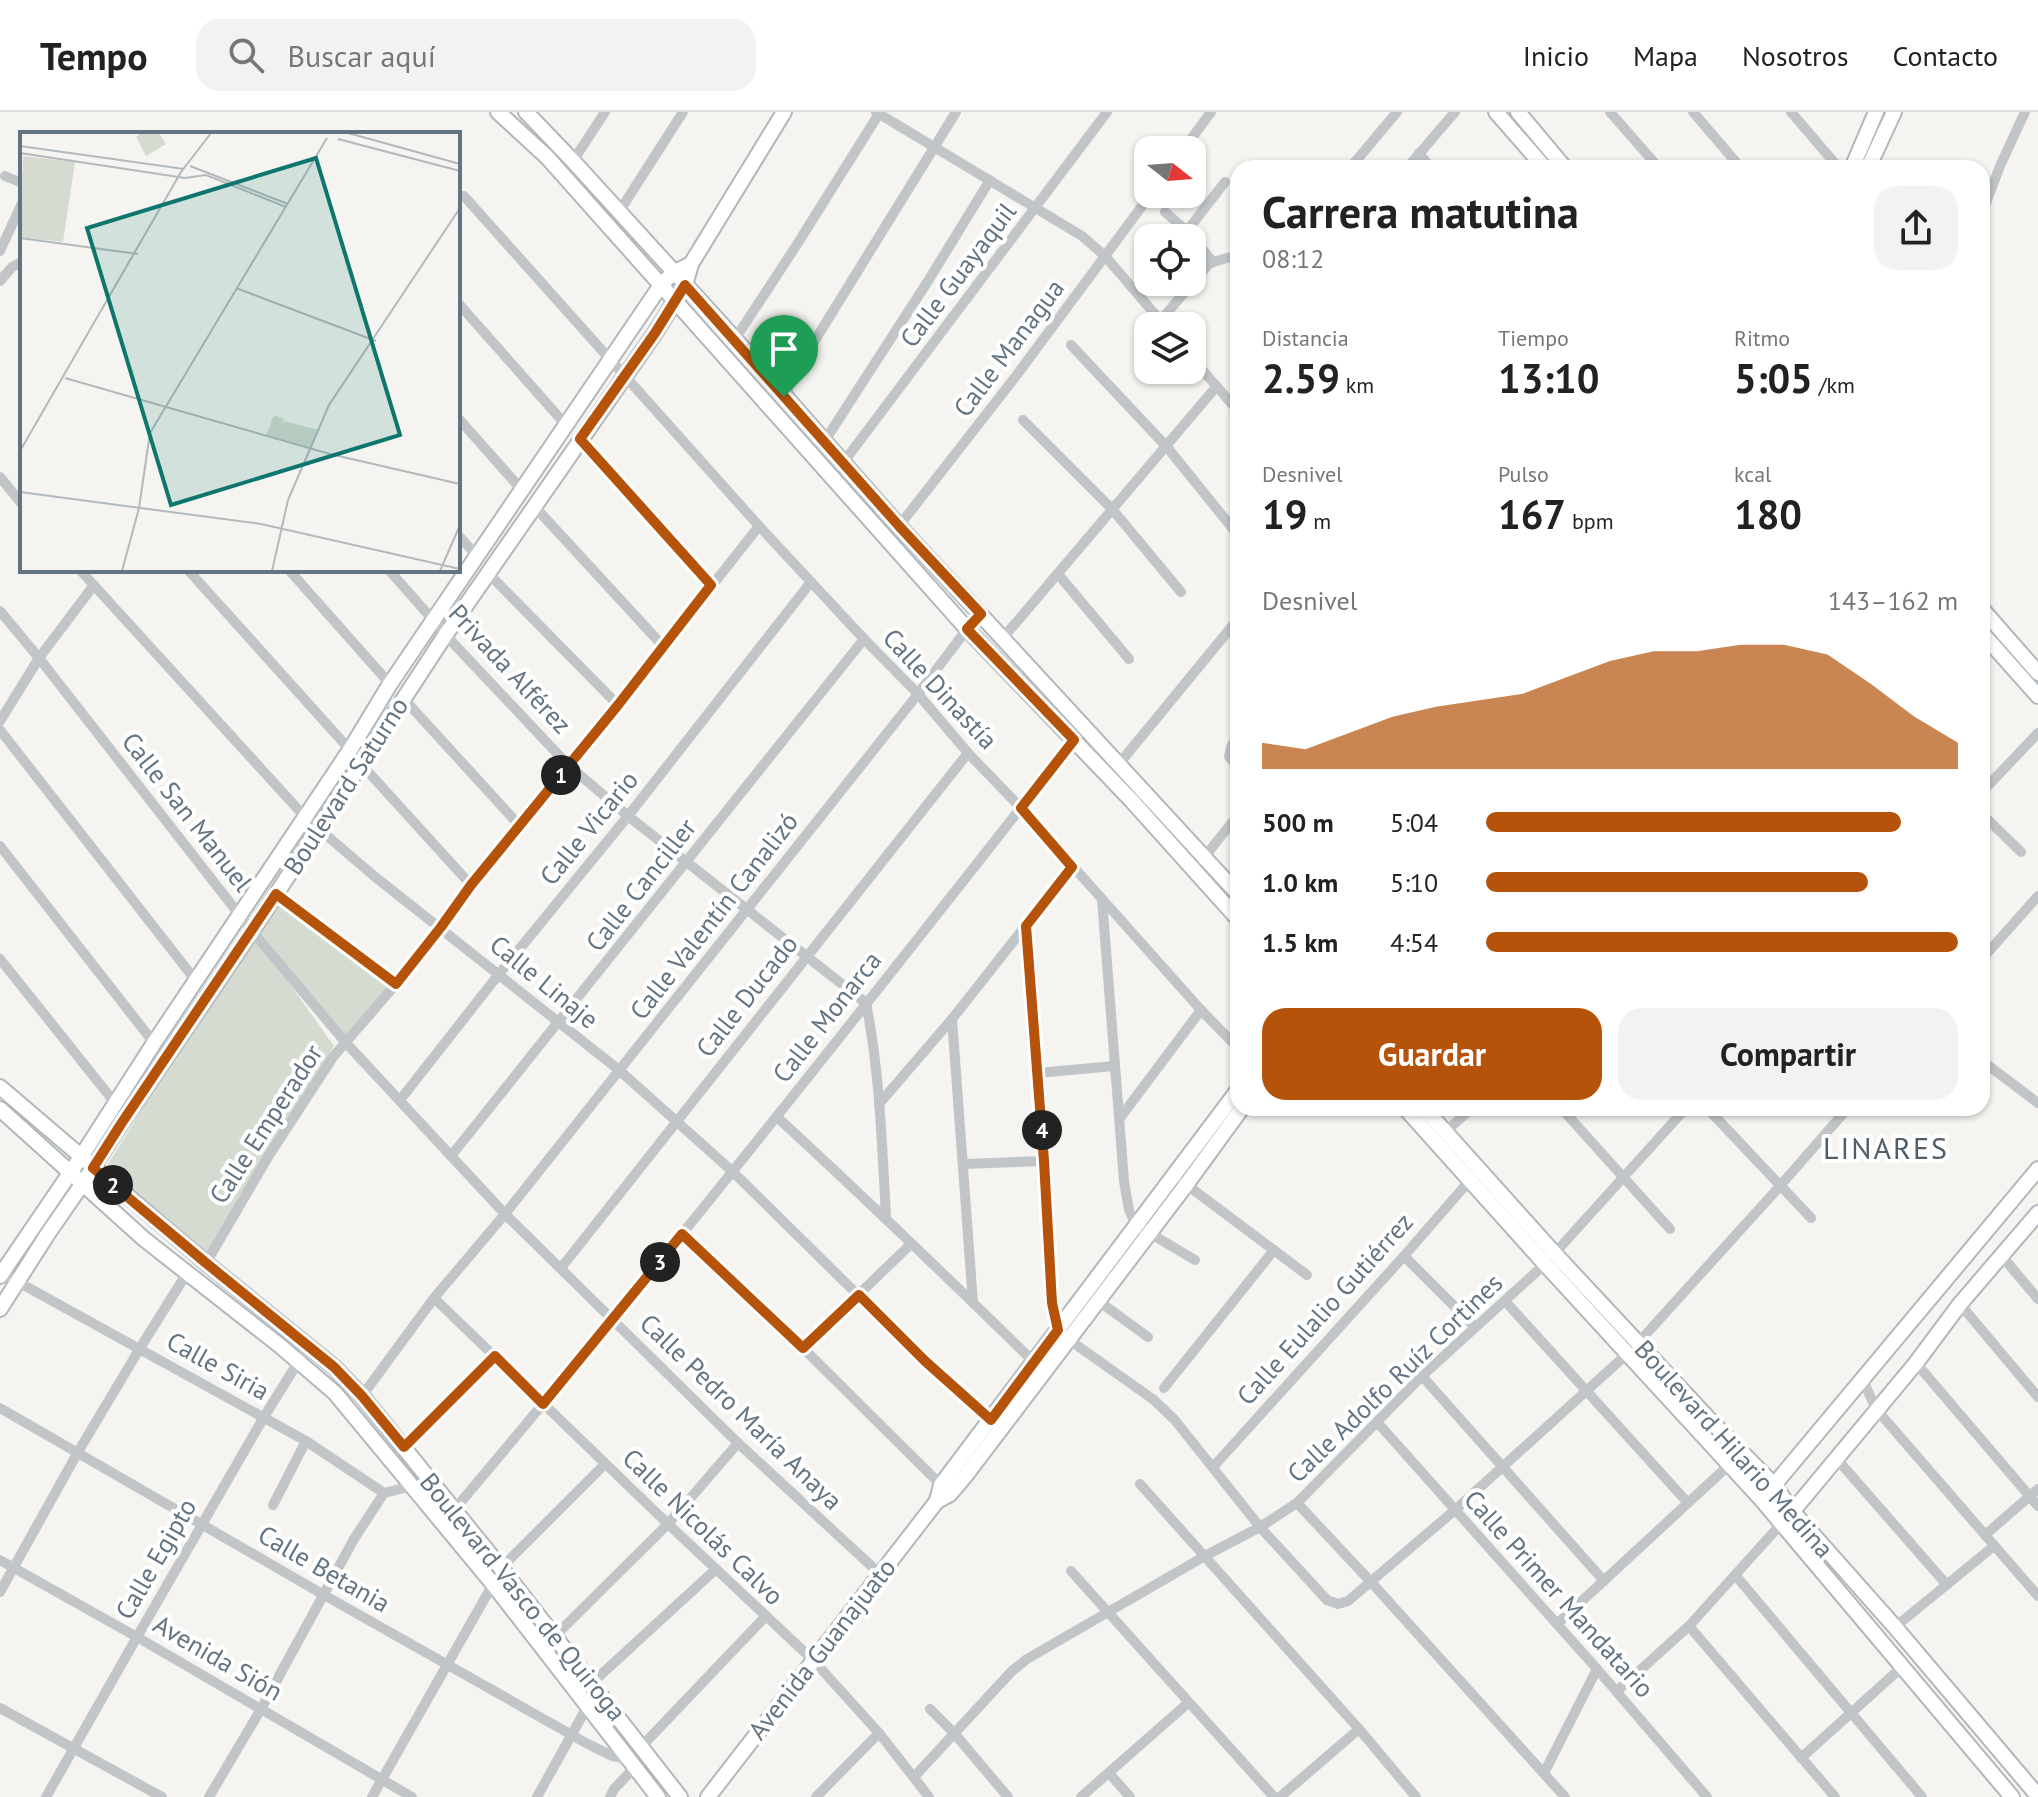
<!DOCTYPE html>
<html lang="es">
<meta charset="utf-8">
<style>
body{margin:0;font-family:"PT Sans",sans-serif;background:#f2f2f2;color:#222;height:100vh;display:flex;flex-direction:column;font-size:30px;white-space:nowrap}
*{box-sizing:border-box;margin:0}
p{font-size:26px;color:#767676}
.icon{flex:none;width:44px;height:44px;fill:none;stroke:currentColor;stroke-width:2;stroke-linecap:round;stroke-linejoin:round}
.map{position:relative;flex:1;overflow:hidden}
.details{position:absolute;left:1230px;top:48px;width:760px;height:956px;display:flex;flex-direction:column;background:#fff;border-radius:24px;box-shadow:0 2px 6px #0004}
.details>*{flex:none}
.needle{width:52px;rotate:107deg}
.controls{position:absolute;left:1134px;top:24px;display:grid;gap:16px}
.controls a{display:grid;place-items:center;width:72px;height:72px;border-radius:16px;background:#fff;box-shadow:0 2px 6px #0004;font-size:40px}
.pin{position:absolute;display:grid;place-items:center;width:68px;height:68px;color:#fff;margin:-82px -34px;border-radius:50% 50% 50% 0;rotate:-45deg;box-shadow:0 0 8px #0007}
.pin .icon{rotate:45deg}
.km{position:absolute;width:40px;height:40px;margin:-20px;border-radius:50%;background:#222;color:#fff;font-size:22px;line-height:40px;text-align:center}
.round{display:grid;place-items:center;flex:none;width:84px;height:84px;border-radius:24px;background:#f2f2f2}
.summary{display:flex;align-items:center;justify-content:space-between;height:136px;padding:0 32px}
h1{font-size:44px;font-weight:800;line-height:60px}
.metrics{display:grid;grid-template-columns:repeat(3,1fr);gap:12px;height:136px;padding:8px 32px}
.metrics div{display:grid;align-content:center}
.metrics b{font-size:40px;font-weight:800}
.metrics small{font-size:22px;font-weight:400}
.metrics p{font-size:22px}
.chart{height:224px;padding:16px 32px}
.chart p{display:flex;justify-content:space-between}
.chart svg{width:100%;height:144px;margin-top:8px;fill:#b45309;opacity:.7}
.cta{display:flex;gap:16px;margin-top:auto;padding:16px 32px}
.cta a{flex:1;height:92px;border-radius:24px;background:#b45309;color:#fff;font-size:32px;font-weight:800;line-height:92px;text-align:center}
.cta a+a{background:#f2f2f2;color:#222}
ul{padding:0 32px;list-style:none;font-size:26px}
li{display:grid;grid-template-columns:128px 96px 1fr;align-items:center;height:60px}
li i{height:20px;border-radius:10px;background:#b45309}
header{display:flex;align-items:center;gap:48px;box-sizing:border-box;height:112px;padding:0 40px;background:#fff;border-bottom:2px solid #e0e0e0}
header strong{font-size:38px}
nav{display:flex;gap:44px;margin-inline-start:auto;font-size:28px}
.search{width:560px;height:72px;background:#f2f2f2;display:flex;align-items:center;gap:20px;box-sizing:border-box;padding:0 28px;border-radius:24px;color:#767676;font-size:30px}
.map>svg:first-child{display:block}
.green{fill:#d5dbd1}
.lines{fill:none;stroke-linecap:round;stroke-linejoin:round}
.secondary-casing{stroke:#b1b7bb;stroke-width:18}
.street{stroke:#c1c5c8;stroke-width:10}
.secondary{stroke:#fff;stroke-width:14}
.route-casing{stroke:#fff;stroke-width:16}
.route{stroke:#b45309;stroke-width:10}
.labels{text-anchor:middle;stroke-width:8;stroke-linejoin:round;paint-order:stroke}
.street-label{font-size:26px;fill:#637482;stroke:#fff}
.quarter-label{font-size:30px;letter-spacing:2px;fill:#515d67;stroke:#fff}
.inset-road{fill:none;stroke:#b2b9bd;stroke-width:2}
.view{fill:#0f766e;fill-opacity:0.15;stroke:#0f766e;stroke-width:4}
.inset-edge{fill:none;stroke:#637482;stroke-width:4}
</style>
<header>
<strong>Tempo</strong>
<div class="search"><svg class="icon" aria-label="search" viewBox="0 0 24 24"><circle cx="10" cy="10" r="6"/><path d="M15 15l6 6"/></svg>Buscar aquí</div>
<nav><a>Inicio</a><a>Mapa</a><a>Nosotros</a><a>Contacto</a></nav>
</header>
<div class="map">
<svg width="2038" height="1685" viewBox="0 0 2038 1685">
<rect width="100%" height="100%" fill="#f5f4f0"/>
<path class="green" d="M276,782L396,872L346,931L261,831L334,934L205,1145L106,1055Z"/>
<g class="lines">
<g class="secondary-casing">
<g id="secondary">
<path d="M498,0L547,45L967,517L1132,689L1238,807"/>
<path d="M526,0L573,49L735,227L899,414L1238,782"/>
<path d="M1496,0L1545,56"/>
<path d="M1518,0L1565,56"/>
<path d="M1852,56L1876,0"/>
<path d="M1868,56L1894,0"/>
<path d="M1982,497L2038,561"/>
<path d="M1982,521L2038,584"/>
<path d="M0,975L206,1151L334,1255L362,1284L501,1456L680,1685"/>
<path d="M1405,996L1545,1152L1761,1387L2012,1685"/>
<path d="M1424,996L1555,1142L1707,1305L1774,1373L1793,1400L1895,1515L2038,1684"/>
<path d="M0,997L144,1127L279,1233L335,1281L493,1472L658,1685"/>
<path d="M0,1164L81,1045L154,931L350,638L390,572L661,173L673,161L691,152"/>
<path d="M0,1197L47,1123L83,1071L121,1012L252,819L446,522L655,221L685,173L691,152L784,0"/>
<path d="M1769,1379L2038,1057"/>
<path d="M937,1389L941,1373L1238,978"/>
<path d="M1787,1406L1916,1251L1960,1192L2038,1101"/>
<path d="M708,1685L937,1389L950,1382L966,1363L1186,1073L1242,996"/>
</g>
</g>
<g class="street">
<path d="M876,0L1082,124L1105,144L1165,214"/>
<path d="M1610,0L1659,56"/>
<path d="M1693,0L1741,56"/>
<path d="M1791,0L1839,56"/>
<path d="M1183,38L1211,0"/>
<path d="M1419,41L1431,56"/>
<path d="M573,49L605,0"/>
<path d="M1350,56L1397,0"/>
<path d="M1407,56L1455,0"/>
<path d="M5,64L22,71"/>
<path d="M464,84L759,414L864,527L918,582L968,641L1021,696L1201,898L1238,936"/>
<path d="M619,100L683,0"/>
<path d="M1165,100L1187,119L1213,150"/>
<path d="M1982,101L2000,54L2025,0"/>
<path d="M1187,119L1225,70"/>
<path d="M0,139L22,91"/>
<path d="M0,169L12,155L22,150"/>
<path d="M458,191L565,312"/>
<path d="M1160,209L1208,153L1213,150L1238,143"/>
<path d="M735,227L796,134L880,0"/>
<path d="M1071,233L1166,334L1238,423"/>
<path d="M1192,246L1238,299"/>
<path d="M784,285L796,259L956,0"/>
<path d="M458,306L521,377"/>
<path d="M1023,308L1112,397L1181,480"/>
<path d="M580,327L711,473"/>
<path d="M824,330L928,169L990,68"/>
<path d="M843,351L1107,0"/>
<path d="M0,365L22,392"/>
<path d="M535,395L663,534"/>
<path d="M899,414L1016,264L1151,82"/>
<path d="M458,423L477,444"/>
<path d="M80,458L305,705L374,764L619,958L732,1059L925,1249L991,1308"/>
<path d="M188,458L350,638"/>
<path d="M289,458L390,572"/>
<path d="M389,458L454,532L568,653L628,704L866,891C880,961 882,1034 886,1105"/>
<path d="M489,462L618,593"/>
<path d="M1058,462L1129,547"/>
<path d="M0,499L39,546L252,819L346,931L505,1102L738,1331L879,1461"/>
<path d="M1003,526L1216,275"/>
<path d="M404,587L519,713"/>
<path d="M0,609L39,546L94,473"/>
<path d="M0,618L196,869"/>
<path d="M1238,622L1231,635L1229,645L1238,654"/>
<path d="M361,652L471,773"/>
<path d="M1119,652L1238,507"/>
<path d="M1982,680L2038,621"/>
<path d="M1982,702L2021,740"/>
<path d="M0,734L154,931"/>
<path d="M1202,748L1238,703"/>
<path d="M276,782L396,872"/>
<path d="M1102,787L1124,1069L1129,1098L1136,1113L1195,1148"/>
<path d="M1026,814L1044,1049L1052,1191L1058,1218L1068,1227L1154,1288L1174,1307L1260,1415L1327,1488L1338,1492L1348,1489L1455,1398L1627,1242"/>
<path d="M0,847L115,991"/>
<path d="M1982,847L2038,784"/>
<path d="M952,907L973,1191"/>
<path d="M1985,951L2038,991"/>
<path d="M1038,961L1114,954"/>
<path d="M400,988L499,862L628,704L811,470"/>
<path d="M879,992L952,907L1072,755"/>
<path d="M1561,996L1670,1117"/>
<path d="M1707,996L1811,1106"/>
<path d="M777,1005C864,1085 949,1167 1034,1250"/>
<path d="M1120,1006L1201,898"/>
<path d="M1445,1020L1472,996"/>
<path d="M451,1044L864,527"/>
<path d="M964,1052L1044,1049"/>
<path d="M1183,1070L1307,1163"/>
<path d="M682,1122L803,1236L945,1377"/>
<path d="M2001,1143L2038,1187"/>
<path d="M1404,1144L1475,1215"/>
<path d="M206,1151L268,1045L333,945L396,872L471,773L618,593L759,414"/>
<path d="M561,1156L968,641"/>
<path d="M0,1160L306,1329L384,1381L412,1374"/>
<path d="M434,1186L668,1412L813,1548L879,1621L929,1685"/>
<path d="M1097,1188L1148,1225"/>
<path d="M1505,1189L1688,1391"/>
<path d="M1960,1192L2038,1285"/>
<path d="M1638,1231L1780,1074L1848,996"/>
<path d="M803,1236L911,1132"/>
<path d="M1916,1251L2038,1394"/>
<path d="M1422,1264L1604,1469"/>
<path d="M1862,1266L1876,1297L2038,1484"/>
<path d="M1164,1276L1274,1138"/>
<path d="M362,1284L434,1186L505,1102L918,582L967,517L981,502"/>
<path d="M0,1296L324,1483L586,1631L612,1644L629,1647"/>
<path d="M1377,1310L1597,1557L1707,1685"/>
<path d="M404,1335L495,1244"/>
<path d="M1836,1346L1947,1473"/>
<path d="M1213,1355L1404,1144L1470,1068"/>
<path d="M1140,1372L1359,1617L1416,1685"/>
<path d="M1297,1391L1371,1470L1565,1685"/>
<path d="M273,1393L306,1329"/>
<path d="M454,1398C667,1146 871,887 1074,628"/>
<path d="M1985,1423L2038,1377"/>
<path d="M0,1448L137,1525L412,1685"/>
<path d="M501,1456L605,1352"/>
<path d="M1071,1459L1274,1685"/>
<path d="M1736,1464L1922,1685"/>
<path d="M0,1480L78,1340L140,1236L187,1161"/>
<path d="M1557,1512L1729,1353"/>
<path d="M1689,1514L1835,1685"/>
<path d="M1895,1515L1994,1434"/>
<path d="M555,1524L668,1412L738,1331"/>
<path d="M592,1571L716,1457"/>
<path d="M1617,1579L1689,1514L1781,1412"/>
<path d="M0,1596L162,1685"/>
<path d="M930,1597L954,1621L1008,1685"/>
<path d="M642,1634L765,1505"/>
<path d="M1801,1646L1902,1555"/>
<path d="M1109,1661L1130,1685"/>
<path d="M1544,1661L1597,1557"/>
<path d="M914,1665L1012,1559L1027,1547L1205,1444L1260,1415L1297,1391L1422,1264L1545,1152L1686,996"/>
<path d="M46,1685L137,1525L264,1305L308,1234"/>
<path d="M209,1685L261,1597L354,1427L384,1381"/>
<path d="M372,1685L493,1472"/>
<path d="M537,1685L587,1595"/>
<path d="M610,1685L614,1677L635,1655"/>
<path d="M816,1685L879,1621"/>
<path d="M1081,1685L1188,1591"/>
<path d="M1280,1685L1359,1617"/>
</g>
<use href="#secondary" class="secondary"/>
</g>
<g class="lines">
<g class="route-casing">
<path id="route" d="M685,173L899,414L981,502L967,517L1074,628L1021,696L1072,755L1026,814L1044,1049L1052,1191L1058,1218L991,1308L925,1249L859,1183L803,1236L682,1122L543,1292L495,1244L404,1335L362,1284L334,1255L206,1151L93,1056L121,1012L276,782L396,872L441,815L471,773L618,593L711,473L580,327L655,221Z"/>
</g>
<use href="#route" class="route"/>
</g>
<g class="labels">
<g class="street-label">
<text transform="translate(958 163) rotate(-53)" y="9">Calle Guayaquil</text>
<text transform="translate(1009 236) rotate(-53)" y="9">Calle Managua</text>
<text transform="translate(510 557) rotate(47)" y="9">Privada Alférez</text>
<text transform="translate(940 577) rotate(47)" y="9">Calle Dinastía</text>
<text transform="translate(346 674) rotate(-57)" y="9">Boulevard Saturno</text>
<text transform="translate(187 700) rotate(52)" y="9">Calle San Manuel</text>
<text transform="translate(589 716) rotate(-51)" y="9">Calle Vicario</text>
<text transform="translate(641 773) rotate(-52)" y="9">Calle Canciller</text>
<text transform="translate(714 804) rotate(-52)" y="9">Calle Valentín Canalizó</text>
<text transform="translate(544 870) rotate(39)" y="9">Calle Linaje</text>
<text transform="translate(747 884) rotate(-52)" y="9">Calle Ducado</text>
<text transform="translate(827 905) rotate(-52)" y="9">Calle Monarca</text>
<text transform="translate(266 1012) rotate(-57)" y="9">Calle Emperador</text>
<text transform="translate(1325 1197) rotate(-48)" y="9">Calle Eulalio Gutiérrez</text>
<text transform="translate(218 1254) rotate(29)" y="9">Calle Siria</text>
<text transform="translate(1395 1266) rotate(-44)" y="9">Calle Adolfo Ruíz Cortines</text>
<text transform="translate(741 1300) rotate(44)" y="9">Calle Pedro María Anaya</text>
<text transform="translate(1734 1337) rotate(48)" y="9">Boulevard Hilario Medina</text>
<text transform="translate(703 1415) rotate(44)" y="9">Calle Nicolás Calvo</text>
<text transform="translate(156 1447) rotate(-60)" y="9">Calle Egipto</text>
<text transform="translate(324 1457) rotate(30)" y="9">Calle Betania</text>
<text transform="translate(1559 1482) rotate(48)" y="9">Calle Primer Mandatario</text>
<text transform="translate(523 1485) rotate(51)" y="9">Boulevard Vasco de Quiroga</text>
<text transform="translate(822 1537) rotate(-52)" y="9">Avenida Guanajuato</text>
<text transform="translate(218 1546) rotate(30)" y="9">Avenida Sión</text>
</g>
<g class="quarter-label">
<text x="1886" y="1047">LINARES</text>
</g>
</g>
<g transform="translate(20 20)">
<rect width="440" height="440" fill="#f5f4f0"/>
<path d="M121,1H139L146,12L126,24L116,5ZM3,24L55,30L43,110L0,105ZM254,283L264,287L261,293L264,289L299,298L290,315L246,303Z" fill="#d5dbd1"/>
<path class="inset-road" d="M328,1L440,32M318,7L440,39M0,14L164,37M0,21L165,46L186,43L266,75M170,34L268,72M0,106L118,122M216,156L356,209M45,246L310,322L440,352M0,319L161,40L191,1M0,360L241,392L440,437M102,439L119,376L130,301L307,6M252,439L268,368L309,273L440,76M420,439L440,393"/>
<path class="view" d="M296,26L380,303L151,373L67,96Z"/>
<rect width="440" height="440" class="inset-edge"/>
</g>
</svg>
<div class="controls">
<a><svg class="needle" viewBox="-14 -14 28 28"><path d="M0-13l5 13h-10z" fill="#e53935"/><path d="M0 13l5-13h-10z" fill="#767676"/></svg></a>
<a><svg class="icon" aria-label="locate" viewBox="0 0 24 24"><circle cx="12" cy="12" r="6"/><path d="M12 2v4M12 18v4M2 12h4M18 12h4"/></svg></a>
<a><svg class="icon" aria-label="layers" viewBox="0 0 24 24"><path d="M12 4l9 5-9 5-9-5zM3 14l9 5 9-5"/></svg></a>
</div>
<div class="pin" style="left:784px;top:285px;background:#1e9e55"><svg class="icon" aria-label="arrive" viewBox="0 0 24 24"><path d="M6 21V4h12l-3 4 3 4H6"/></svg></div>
<b class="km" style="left:561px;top:663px">1</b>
<b class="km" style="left:113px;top:1073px">2</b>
<b class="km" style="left:660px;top:1150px">3</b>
<b class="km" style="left:1042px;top:1018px">4</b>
<section class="details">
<div class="summary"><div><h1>Carrera matutina</h1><p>08:12</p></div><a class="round"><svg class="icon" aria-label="share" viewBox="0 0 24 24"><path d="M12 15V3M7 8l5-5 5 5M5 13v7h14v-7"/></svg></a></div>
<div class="metrics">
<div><p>Distancia</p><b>2.59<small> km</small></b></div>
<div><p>Tiempo</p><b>13:10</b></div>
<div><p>Ritmo</p><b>5:05<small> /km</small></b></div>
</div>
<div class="metrics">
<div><p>Desnivel</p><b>19<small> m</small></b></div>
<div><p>Pulso</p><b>167<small> bpm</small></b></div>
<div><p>kcal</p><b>180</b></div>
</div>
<div class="chart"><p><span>Desnivel</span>143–162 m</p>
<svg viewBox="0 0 160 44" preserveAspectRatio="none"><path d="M0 44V36L10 38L20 33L30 28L40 25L50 23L60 21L70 16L80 11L90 8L100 8L110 6L120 6L130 9L140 18L150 28L160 36V44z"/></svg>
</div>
<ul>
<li><b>500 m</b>5:04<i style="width:88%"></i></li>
<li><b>1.0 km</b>5:10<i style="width:81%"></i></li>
<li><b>1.5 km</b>4:54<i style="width:100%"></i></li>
</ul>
<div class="cta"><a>Guardar</a><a>Compartir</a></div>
</section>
</div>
